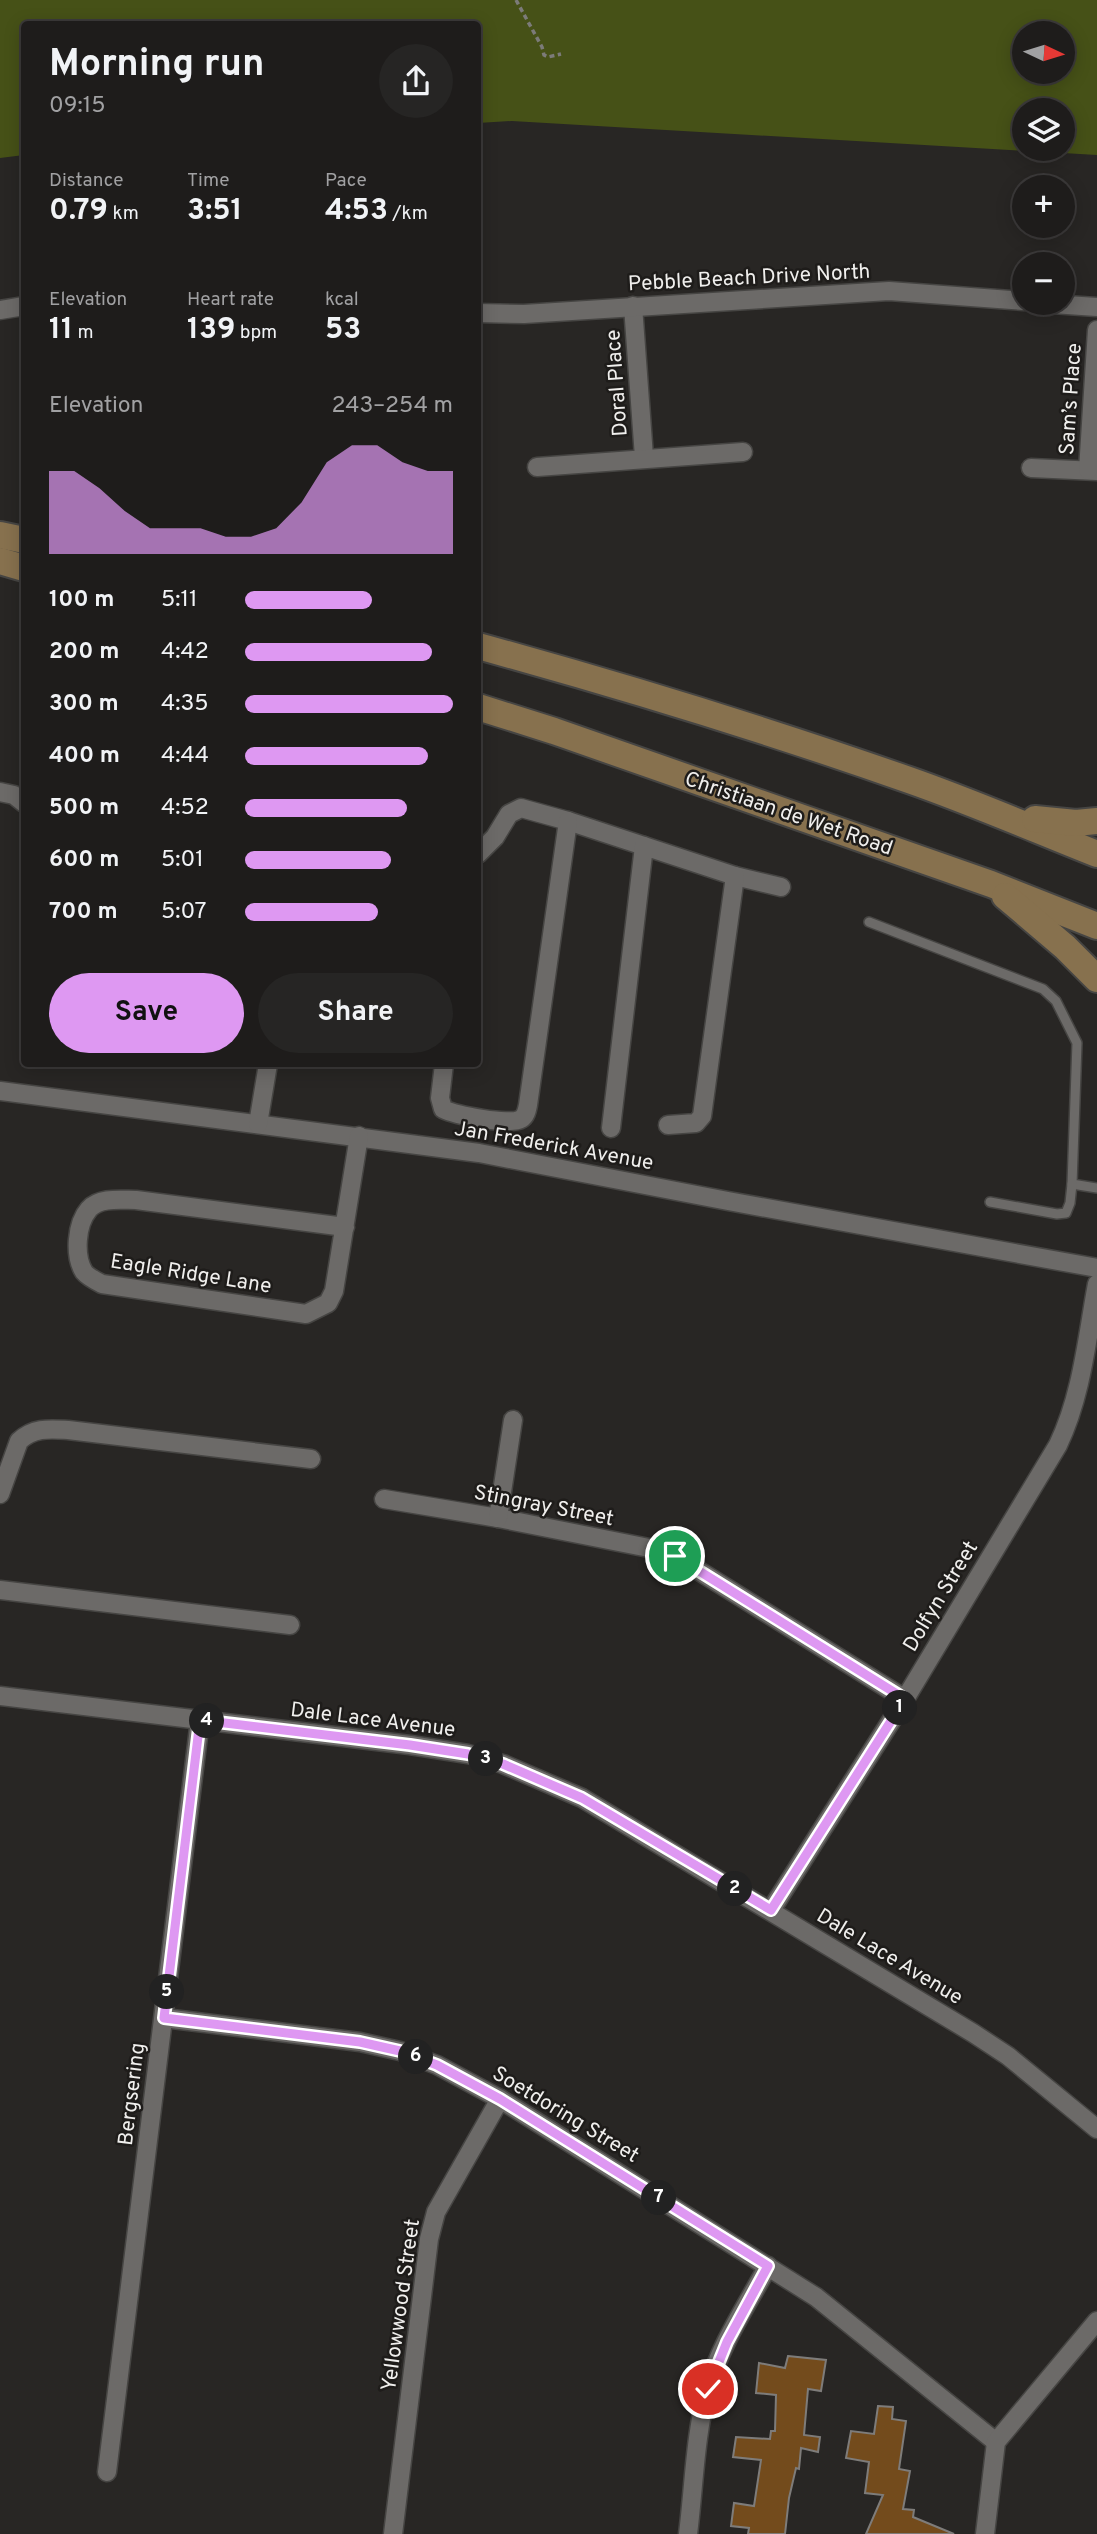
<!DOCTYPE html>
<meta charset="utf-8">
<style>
body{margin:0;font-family:Overpass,sans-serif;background:#262524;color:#f1f3f6;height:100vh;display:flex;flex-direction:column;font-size:26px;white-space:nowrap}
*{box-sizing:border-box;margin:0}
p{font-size:23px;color:#a1a1a3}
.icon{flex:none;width:38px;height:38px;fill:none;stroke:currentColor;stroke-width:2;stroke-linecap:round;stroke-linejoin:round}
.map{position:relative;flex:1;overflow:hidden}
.side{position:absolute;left:21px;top:21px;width:460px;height:1046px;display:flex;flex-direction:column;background:#1e1c1b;border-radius:7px;box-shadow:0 4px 18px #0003,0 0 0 2px #3c3a3a}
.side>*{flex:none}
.needle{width:46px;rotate:94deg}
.buttons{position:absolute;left:1012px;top:21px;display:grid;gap:14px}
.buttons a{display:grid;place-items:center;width:63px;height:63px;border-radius:50%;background:#1e1c1b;box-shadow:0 4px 18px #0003,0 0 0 2px #3c3a3a;font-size:35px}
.pin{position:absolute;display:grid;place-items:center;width:60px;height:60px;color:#fff;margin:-30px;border:4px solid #fff;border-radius:50%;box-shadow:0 2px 7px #0007}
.km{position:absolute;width:35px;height:35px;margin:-18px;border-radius:50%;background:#222;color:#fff;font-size:19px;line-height:35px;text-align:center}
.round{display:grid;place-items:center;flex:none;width:74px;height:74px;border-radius:37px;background:#262524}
.headline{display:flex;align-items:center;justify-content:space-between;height:119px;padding:0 28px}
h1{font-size:38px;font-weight:700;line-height:52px}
.metrics{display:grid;grid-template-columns:repeat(3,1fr);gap:10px;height:119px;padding:7px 28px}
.metrics div{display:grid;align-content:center}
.metrics b{font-size:30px;font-weight:700}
.metrics small{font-size:19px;font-weight:400}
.metrics p{font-size:19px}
.chart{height:196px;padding:14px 28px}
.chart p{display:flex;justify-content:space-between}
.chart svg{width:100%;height:126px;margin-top:7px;fill:#de98f2;opacity:.7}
.action{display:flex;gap:14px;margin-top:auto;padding:14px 28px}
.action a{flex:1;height:80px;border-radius:42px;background:#de98f2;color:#111;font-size:28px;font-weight:700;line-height:80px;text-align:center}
.action a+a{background:#262524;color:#f1f3f6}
ul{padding:0 28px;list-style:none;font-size:23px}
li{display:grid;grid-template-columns:112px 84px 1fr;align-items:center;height:52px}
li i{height:18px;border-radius:9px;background:#de98f2}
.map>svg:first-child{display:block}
.grass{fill:#465117;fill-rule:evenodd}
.building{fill:#734b1c;stroke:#7e7c7a;stroke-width:2}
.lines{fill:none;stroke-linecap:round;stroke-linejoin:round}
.lane-casing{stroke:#464543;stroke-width:12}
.street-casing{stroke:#464543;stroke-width:21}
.secondary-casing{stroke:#464543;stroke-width:30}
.path{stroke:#7c7b79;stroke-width:3.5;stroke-dasharray:5 3.5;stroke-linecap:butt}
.lane{stroke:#6c6a68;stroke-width:9}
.street{stroke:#6c6a68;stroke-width:18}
.secondary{stroke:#87714e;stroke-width:26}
.route-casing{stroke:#fff;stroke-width:14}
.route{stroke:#de98f2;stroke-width:9}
.labels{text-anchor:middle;stroke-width:5;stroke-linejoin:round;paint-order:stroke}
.street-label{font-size:21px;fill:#f0efed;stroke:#1e1c1a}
</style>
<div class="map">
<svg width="1097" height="2534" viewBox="0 0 1097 2534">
<rect width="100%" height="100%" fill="#282624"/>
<path class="grass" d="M0,0H1097V155L512,121L478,123V24H24V155L0,158ZM1024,33H1062V72H1024ZM1024,110H1062V149H1024Z"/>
<g class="building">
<path d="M788,2356L826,2360L821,2391L808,2389L804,2435L820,2437L818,2452L801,2448L799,2469L796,2468L789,2498L785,2534H748L749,2528L731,2526L734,2503L754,2506L761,2460L733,2457L736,2437L770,2439L771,2431H775L776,2395L756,2393L759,2363L785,2368Z"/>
<path d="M878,2406L893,2407L892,2419L906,2421L899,2469L910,2471L903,2509L914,2510L913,2517L954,2534H866L883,2495L865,2493L869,2462L846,2458L851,2431L874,2434Z"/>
</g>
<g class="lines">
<g class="lane-casing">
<g id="lane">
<path d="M869,922L1043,989L1056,1001L1077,1043L1072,1184L1097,1188"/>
<path d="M990,1202L1057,1214L1066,1213L1070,1203L1072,1184"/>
</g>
</g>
<g class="street-casing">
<g id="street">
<path d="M1037,303L1097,307"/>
<path d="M633,306L644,457"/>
<path d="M0,310L24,306"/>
<path d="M478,313L524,314L889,291L1024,301"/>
<path d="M537,467L743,452"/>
<path d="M1031,468L1097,471"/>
<path d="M1088,470L1097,330"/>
<path d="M0,792L14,795L24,803"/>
<path d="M478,854L495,837L509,814L521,808L568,821L644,846"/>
<path d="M735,876L781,887"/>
<path d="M444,1064L440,1098L443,1109C455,1115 510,1126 521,1119C526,1116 527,1110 528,1105L568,821"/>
<path d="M0,1091L479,1153L728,1201L1097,1268"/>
<path d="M258,1124L268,1064"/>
<path d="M611,1128L644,846L735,876L702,1116L696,1123L668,1125"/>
<path d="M345,1227L136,1200C121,1200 100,1197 89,1209C76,1224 74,1256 84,1272C88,1277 96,1281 102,1284L306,1314L328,1303L334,1291L359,1136"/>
<path d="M0,1494L19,1441C34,1427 50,1429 68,1430L311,1459"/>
<path d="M384,1499L498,1518L654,1549L675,1556L905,1699"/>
<path d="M498,1518L513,1420"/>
<path d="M0,1590L290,1625"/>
<path d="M0,1696L410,1745L468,1754L503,1764L582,1798L973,2033L1008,2056L1097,2129"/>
<path d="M771,1910L905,1699L1058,1445C1082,1395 1087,1338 1097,1284"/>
<path d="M164,2018L360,2042L400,2051L437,2065L500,2099L816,2297L996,2442"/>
<path d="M107,2472L200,1720"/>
<path d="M393,2534L429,2239L436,2212L500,2099"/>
<path d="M688,2534C694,2487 695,2433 708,2388C720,2345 747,2305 768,2266"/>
<path d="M985,2534L996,2442L1097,2321"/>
</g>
</g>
<g class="secondary-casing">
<g id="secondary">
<path d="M0,535L24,540"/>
<path d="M0,561L24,568"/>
<path d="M478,646C623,686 767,730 909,780C972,802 1034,829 1097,854"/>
<path d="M478,707L554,731L991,884L1097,926"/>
<path d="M1035,819L1076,823L1097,821"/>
<path d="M1005,896L1065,947L1097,979"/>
</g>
</g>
<path class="path" d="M516,0L542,47L544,55L548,57L561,54"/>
<use href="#lane" class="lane"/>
<use href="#street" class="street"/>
<use href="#secondary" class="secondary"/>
</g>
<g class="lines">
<g class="route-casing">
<path id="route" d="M675,1556L905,1699L771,1910L582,1798L503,1764L468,1754L410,1745L200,1720L164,2018L360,2042L400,2051L437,2065L500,2099L768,2266L727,2342L708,2389"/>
</g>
<use href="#route" class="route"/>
</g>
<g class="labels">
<g class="street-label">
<text transform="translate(749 277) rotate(-3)" y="7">Pebble Beach Drive North</text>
<text transform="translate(616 383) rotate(-94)" y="7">Doral Place</text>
<text transform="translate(1070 399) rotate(-86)" y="7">Sam’s Place</text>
<text transform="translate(789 813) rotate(19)" y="7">Christiaan de Wet Road</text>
<text transform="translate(554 1145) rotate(10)" y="7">Jan Frederick Avenue</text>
<text transform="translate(191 1273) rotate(9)" y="7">Eagle Ridge Lane</text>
<text transform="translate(544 1505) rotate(11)" y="7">Stingray Street</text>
<text transform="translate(940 1596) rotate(-59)" y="7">Dolfyn Street</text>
<text transform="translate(373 1719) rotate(7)" y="7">Dale Lace Avenue</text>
<text transform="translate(890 1956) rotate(31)" y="7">Dale Lace Avenue</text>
<text transform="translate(131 2094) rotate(-83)" y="7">Bergsering</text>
<text transform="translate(566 2114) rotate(31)" y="7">Soetdoring Street</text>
<text transform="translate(400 2305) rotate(-82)" y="7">Yellowwood Street</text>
</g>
</g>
</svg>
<div class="buttons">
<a><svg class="needle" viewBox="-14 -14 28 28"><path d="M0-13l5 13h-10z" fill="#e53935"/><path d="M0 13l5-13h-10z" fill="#a1a1a3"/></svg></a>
<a><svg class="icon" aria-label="layers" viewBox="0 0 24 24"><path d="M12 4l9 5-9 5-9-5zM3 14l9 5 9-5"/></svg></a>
<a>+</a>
<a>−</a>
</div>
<div class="pin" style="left:675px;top:1556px;background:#1e9e55"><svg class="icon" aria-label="arrive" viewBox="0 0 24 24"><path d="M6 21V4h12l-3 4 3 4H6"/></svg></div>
<div class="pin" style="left:708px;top:2389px;background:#d93025"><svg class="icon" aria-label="check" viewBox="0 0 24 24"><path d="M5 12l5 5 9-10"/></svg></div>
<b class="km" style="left:900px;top:1708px">1</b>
<b class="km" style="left:735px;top:1889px">2</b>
<b class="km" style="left:486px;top:1759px">3</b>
<b class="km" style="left:207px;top:1721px">4</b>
<b class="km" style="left:167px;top:1992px">5</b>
<b class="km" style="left:416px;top:2057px">6</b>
<b class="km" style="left:659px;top:2198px">7</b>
<section class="side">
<div class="headline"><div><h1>Morning run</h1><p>09:15</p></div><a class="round"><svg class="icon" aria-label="share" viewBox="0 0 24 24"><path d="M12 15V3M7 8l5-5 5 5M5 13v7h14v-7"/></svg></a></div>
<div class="metrics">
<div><p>Distance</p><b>0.79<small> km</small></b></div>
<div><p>Time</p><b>3:51</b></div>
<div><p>Pace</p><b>4:53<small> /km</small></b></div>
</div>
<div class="metrics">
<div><p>Elevation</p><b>11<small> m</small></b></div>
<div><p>Heart rate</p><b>139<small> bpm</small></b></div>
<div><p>kcal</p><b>53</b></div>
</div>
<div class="chart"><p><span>Elevation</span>243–254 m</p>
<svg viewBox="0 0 160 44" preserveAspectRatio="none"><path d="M0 44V15L10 15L20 21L30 29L40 35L50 35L60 35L70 38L80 38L90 35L100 26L110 12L120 6L130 6L140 12L150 15L160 15V44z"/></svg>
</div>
<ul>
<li><b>100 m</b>5:11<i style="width:61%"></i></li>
<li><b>200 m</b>4:42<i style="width:90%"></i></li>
<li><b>300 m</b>4:35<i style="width:100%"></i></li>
<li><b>400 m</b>4:44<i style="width:88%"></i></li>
<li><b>500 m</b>4:52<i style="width:78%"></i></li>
<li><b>600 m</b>5:01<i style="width:70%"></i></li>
<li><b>700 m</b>5:07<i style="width:64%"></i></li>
</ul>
<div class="action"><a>Save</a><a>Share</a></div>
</section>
</div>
